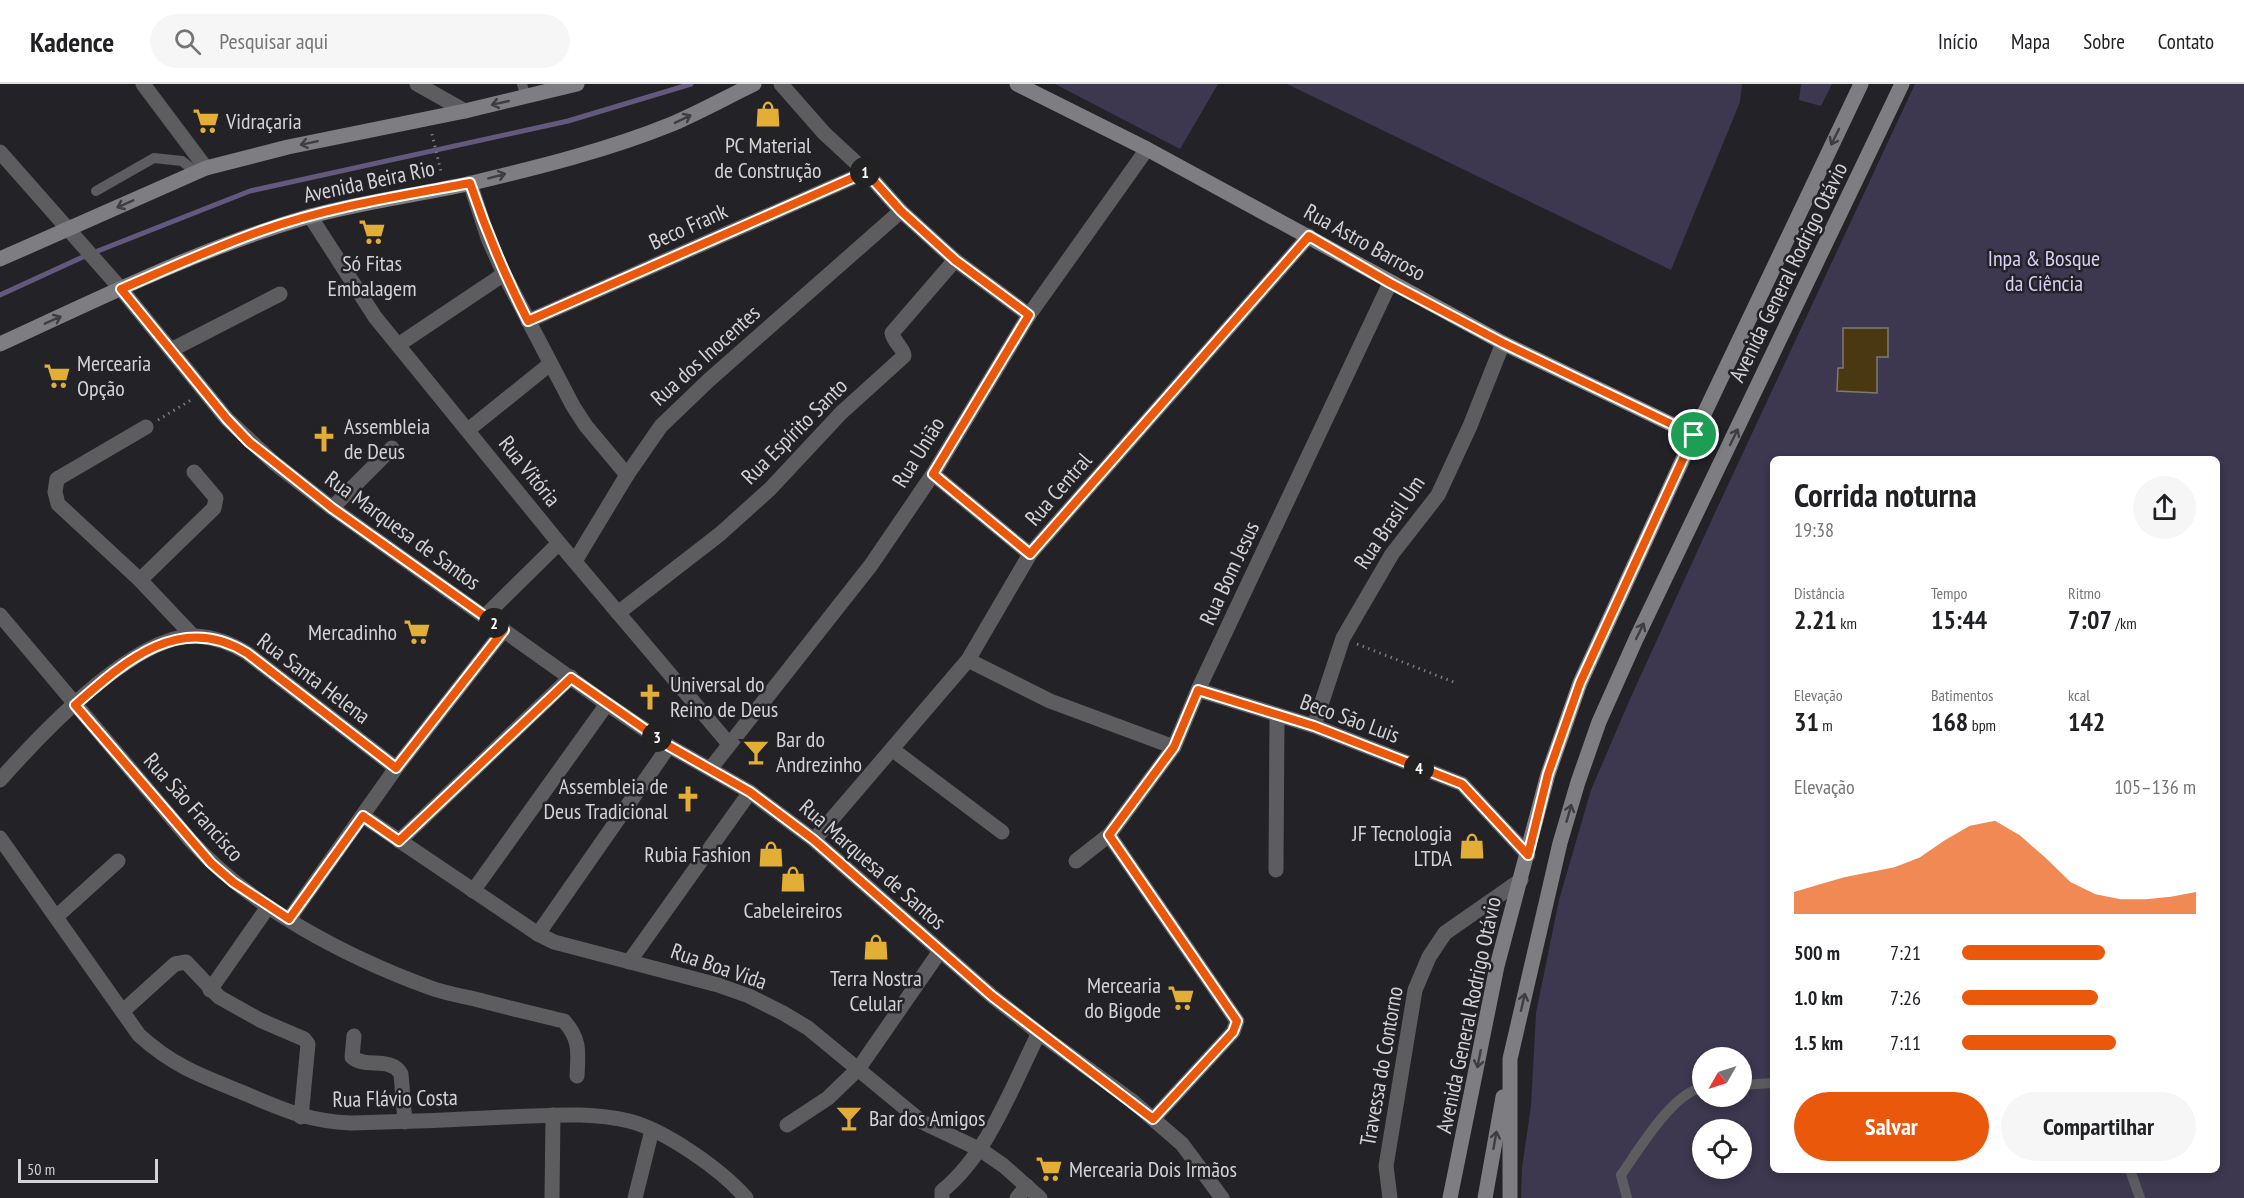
<!DOCTYPE html>
<html lang="pt">
<meta charset="utf-8">
<style>
body{margin:0;font-family:"PT Sans Narrow",sans-serif;background:#f6f6f6;color:#202124;height:100vh;display:flex;flex-direction:column;font-size:22px;white-space:nowrap}
*{box-sizing:border-box;margin:0}
p{font-size:20px;color:#757577}
.icon{flex:none;width:33px;height:33px;fill:none;stroke:currentColor;stroke-width:2;stroke-linecap:round;stroke-linejoin:round}
.map{position:relative;flex:1;overflow:hidden}
.drawer{position:absolute;left:1770px;top:372px;width:450px;height:717px;display:flex;flex-direction:column;background:#fff;border-radius:9px;box-shadow:0 3px 9px #0003}
.drawer>*{flex:none}
.needle{width:39px;rotate:231deg}
.buttons{position:absolute;left:1692px;top:963px;display:grid;gap:12px}
.buttons a{display:grid;place-items:center;width:60px;height:60px;border-radius:50%;background:#fff;box-shadow:0 3px 9px #0003;font-size:30px}
.scale{position:absolute;left:18px;bottom:15px;width:140px;box-sizing:border-box;padding-left:6px;border:3px solid #d3d2d5;border-top:0;font-size:16px;line-height:21px;white-space:nowrap;color:#d3d2d5;-webkit-text-stroke:4px #232227;paint-order:stroke}
.pin{position:absolute;display:grid;place-items:center;width:51px;height:51px;color:#fff;margin:-26px;border:3px solid #fff;border-radius:50%;box-shadow:0 2px 6px #0007}
.km{position:absolute;width:30px;height:30px;margin:-15px;border-radius:50%;background:#222;color:#fff;font-size:16px;line-height:30px;text-align:center}
.round{display:grid;place-items:center;flex:none;width:63px;height:63px;border-radius:32px;background:#f6f6f6}
.head{display:flex;align-items:center;justify-content:space-between;height:102px;padding:0 24px}
h1{font-size:33px;font-weight:800;line-height:45px}
.figures{display:grid;grid-template-columns:repeat(3,1fr);gap:9px;height:102px;padding:6px 24px}
.figures div{display:grid;align-content:center}
.figures b{font-size:26px;font-weight:800}
.figures small{font-size:16px;font-weight:400}
.figures p{font-size:16px}
.chart{height:168px;padding:12px 24px}
.chart p{display:flex;justify-content:space-between}
.chart svg{width:100%;height:108px;margin-top:6px;fill:#ea580c;opacity:.7}
.action{display:flex;gap:12px;margin-top:auto;padding:12px 24px}
.action a{flex:1;height:69px;border-radius:36px;background:#ea580c;color:#fff;font-size:24px;font-weight:800;line-height:69px;text-align:center}
.action a+a{background:#f6f6f6;color:#202124}
ul{padding:0 24px;list-style:none;font-size:20px}
li{display:grid;grid-template-columns:96px 72px 1fr;align-items:center;height:45px}
li i{height:15px;border-radius:8px;background:#ea580c}
header{display:flex;align-items:center;gap:36px;box-sizing:border-box;height:84px;padding:0 30px;background:#fff;border-bottom:2px solid #e0e0e0}
header strong{font-size:28px}
nav{display:flex;gap:33px;margin-inline-start:auto;font-size:21px}
.search{width:420px;height:54px;background:#f6f6f6;display:flex;align-items:center;gap:15px;box-sizing:border-box;padding:0 21px;border-radius:33px;color:#757577;font-size:22px}
.map>svg:first-child{display:block}
.green{fill:#3d374f;fill-rule:evenodd}
.lines{fill:none;stroke-linecap:round;stroke-linejoin:round}
.stream{stroke:#63587e;stroke-width:5}
.building{fill:#4a3811;stroke:#7e7b75;stroke-width:1.5}
.path{stroke:#79787c;stroke-width:3;stroke-dasharray:1.5 4.5;stroke-linecap:butt}
.lane{stroke:#5d5c5f;stroke-width:10}
.street{stroke:#5d5c5f;stroke-width:15}
.secondary{stroke:#7e7d81;stroke-width:15}
.oneway{stroke:#3e3d42}
.route-casing{stroke:#fff;stroke-width:12}
.route{stroke:#ea580c;stroke-width:8}
.labels{text-anchor:middle;stroke-width:5;stroke-linejoin:round;paint-order:stroke}
.poi-label{font-size:22px;fill:#d3d2d5;stroke:#232227;text-anchor:start}
.street-label{font-size:22px;fill:#d3d2d5;stroke:#232227}
.park-label{font-size:22px;fill:#dacff6;stroke:#232227}
</style>
<header>
<strong>Kadence</strong>
<div class="search"><svg class="icon" aria-label="search" viewBox="0 0 24 24"><circle cx="10" cy="10" r="6"/><path d="M15 15l6 6"/></svg>Pesquisar aqui</div>
<nav><a>Início</a><a>Mapa</a><a>Sobre</a><a>Contato</a></nav>
</header>
<div class="map">
<svg width="2244" height="1114" viewBox="0 0 2244 1114">
<rect width="100%" height="100%" fill="#232227"/>
<g class="green">
<path d="M1055,0H1218L1180,65Z"/>
<path d="M1287,0H1742L1740,18L1671,186Z"/>
<path d="M1801,0H1832L1821,22L1799,16Z"/>
<path d="M1915,0H2244V1114H1521L1522,1084L1531,1022L1536,929L1559,816L1591,706L1630,615L1713,433ZM1773,375H2217V1086H1773ZM1702,974H1742V1012H1702ZM1702,1046H1742V1084H1702Z"/>
</g>
<g class="lines">
<path class="stream" d="M0,211L85,172L250,107L568,37L691,0"/>
</g>
<path class="building" d="M1843,244H1888V273H1877V309L1837,307L1838,284H1843Z"/>
<g class="lines">
<g class="path">
<path d="M432,50L441,88"/>
<path d="M158,336L191,316"/>
<path d="M1357,560L1456,599"/>
</g>
<g class="lane">
<path d="M522,0L526,13"/>
<path d="M96,107L154,74L182,77L196,88"/>
<path d="M1742,1001L1773,999"/>
<path d="M2130,1086L2140,1114"/>
<path d="M1627,1114L1621,1091C1638,1067 1673,1008 1702,1004"/>
</g>
<g class="street">
<path d="M143,0L206,84"/>
<path d="M417,0L465,27"/>
<path d="M781,0L824,49L866,88L901,127L955,176L1029,231"/>
<path d="M0,68L121,205L227,335L273,378L332,424L607,620L669,662L750,708L814,756L992,912L1039,949L1131,1016L1182,1060L1222,1114"/>
<path d="M470,99L488,154L504,190L573,322L586,342L627,391"/>
<path d="M310,132L375,233L559,459L729,660"/>
<path d="M528,237L866,88"/>
<path d="M398,261L504,190"/>
<path d="M171,266L280,210"/>
<path d="M146,343L57,395L55,408L58,420L140,496L193,552"/>
<path d="M468,346L550,280"/>
<path d="M933,390L1030,470"/>
<path d="M332,424L392,364"/>
<path d="M575,477L627,391L661,342L709,296L901,127"/>
<path d="M140,496L214,424L216,414L194,388"/>
<path d="M618,529L720,450L770,405L841,329L904,272C904,264 894,259 892,249L955,176"/>
<path d="M0,531L191,757C252,824 346,873 431,904C445,909 461,912 475,915C505,923 535,930 564,937C581,956 578,969 577,992"/>
<path d="M485,532L559,459"/>
<path d="M968,576L1050,617L1174,663"/>
<path d="M1198,606L1314,642L1462,700L1528,771"/>
<path d="M1314,642L1343,554L1392,470L1438,411L1470,342L1503,259"/>
<path d="M893,666L1002,748"/>
<path d="M711,684L871,481L933,390L1029,231L1147,65"/>
<path d="M0,696C39,652 133,551 195,552C215,553 230,559 247,569L396,684"/>
<path d="M363,732L538,850L554,858L718,901L749,912L783,929L808,944L922,1038L981,1066L1004,1082L1040,1114"/>
<path d="M1109,751L1237,937L1233,948L1153,1035"/>
<path d="M0,754L139,951C172,981 199,991 239,1007C280,1024 305,1037 351,1039C402,1038 454,1036 506,1033C547,1032 588,1027 629,1037C665,1046 722,1086 746,1114"/>
<path d="M814,756L968,576L1030,470L1309,152"/>
<path d="M399,757L571,593"/>
<path d="M1076,777L1109,751L1174,663L1198,606L1390,199"/>
<path d="M1276,786L1277,631"/>
<path d="M473,807L607,620"/>
<path d="M56,833L118,777"/>
<path d="M289,835L396,684L504,546"/>
<path d="M538,850L669,662"/>
<path d="M629,878L750,708"/>
<path d="M210,906L268,823"/>
<path d="M123,927L175,880L186,878L219,913L260,936L304,955L308,960L301,1033"/>
<path d="M354,952L352,973C365,985 391,972 401,990L405,1038"/>
<path d="M787,1041L828,1014L859,984L940,867"/>
<path d="M552,1114L553,1031"/>
<path d="M635,1114L652,1046"/>
<path d="M942,1114V1107C989,1069 1012,1002 1039,949"/>
<path d="M1017,1114L1027,1102"/>
<path d="M1390,1114L1386,1082L1415,906L1429,873L1445,849L1521,796"/>
</g>
<g class="secondary">
<path d="M1017,0L1147,65L1503,259L1694,351"/>
<path d="M0,175L206,84L288,63L465,27L577,0"/>
<path d="M0,260C100,214 201,164 307,133C361,118 417,111 472,99C539,83 608,66 672,40C700,28 727,13 754,0"/>
<path d="M1450,1114L1497,882L1548,690L1580,599L1694,351L1861,0"/>
<path d="M1485,1114L1503,1013"/>
<path d="M1510,1114V975L1560,759L1578,698L1599,638L1636,555L1902,0"/>
</g>
</g>
<defs><path id="oneway-shaft" d="M-6 0H5M1.5-3L5.5 0L1.5 3" fill="none" stroke-width="1.6" stroke-linecap="round" stroke-linejoin="round" transform="scale(1.5)"/></defs>
<g class="oneway">
<use href="#oneway-shaft" transform="translate(500 19) rotate(167)"/>
<use href="#oneway-shaft" transform="translate(683 35) rotate(-26)"/>
<use href="#oneway-shaft" transform="translate(1835 53) rotate(116)"/>
<use href="#oneway-shaft" transform="translate(309 59) rotate(168)"/>
<use href="#oneway-shaft" transform="translate(497 92) rotate(-15)"/>
<use href="#oneway-shaft" transform="translate(125 120) rotate(156)"/>
<use href="#oneway-shaft" transform="translate(53 236) rotate(-24)"/>
<use href="#oneway-shaft" transform="translate(1734 353) rotate(-64)"/>
<use href="#oneway-shaft" transform="translate(1640 547) rotate(-64)"/>
<use href="#oneway-shaft" transform="translate(1569 729) rotate(-74)"/>
<use href="#oneway-shaft" transform="translate(1523 918) rotate(-77)"/>
<use href="#oneway-shaft" transform="translate(1479 975) rotate(101)"/>
<use href="#oneway-shaft" transform="translate(1495 1056) rotate(-80)"/>
</g>
<g class="lines">
<g class="route-casing">
<path id="route" d="M866,88L901,127L955,176L1029,231L933,390L1030,470L1309,152L1390,199L1503,259L1694,351L1580,599L1548,690L1528,771L1462,700L1314,642L1198,606L1174,663L1109,751L1237,937L1233,948L1153,1035L992,912L814,756L750,708L669,662L571,594L399,757L363,732L289,835L233,798L211,779L75,621C124,578 180,527 247,569L396,684L504,546L332,424L249,358L227,335L121,205C167,185 213,164 261,147C327,123 400,112 470,99C486,147 505,192 528,237Z"/>
</g>
<use href="#route" class="route"/>
</g>
<defs>
<g id="shop-bare" transform="scale(2.07)"><path d="M-5-2.5h2.3a2.7 3.5 0 0 1 5.4 0H5L5.5 6h-11ZM-1.5-2.5h3a1.5 2.3 0 0 0-3 0Z" fill="#e3ae35" stroke="#232227" stroke-width="2.5" paint-order="stroke"/></g>
<g id="supermarket-bare" transform="scale(2.07)"><path d="M-6-5.5h2.5l.6 2H6L4.5 2H-2.5L-4.4-4H-6ZM-1.5 3.2a1.3 1.3 0 1 0 .1 0ZM3 3.2a1.3 1.3 0 1 0 .1 0Z" fill="#e3ae35" stroke="#232227" stroke-width="2.5" paint-order="stroke"/></g>
<g id="church-bare" transform="scale(2.07)"><path d="M-1.2-6h2.4v3.5h3.3v2.4h-3.3V6h-2.4V-.1h-3.3v-2.4h3.3Z" fill="#e3ae35" stroke="#232227" stroke-width="2.5" paint-order="stroke"/></g>
<g id="bar-bare" transform="scale(2.07)"><path d="M-6-5H6L.8 .8V4.5H3.5V6h-7V4.5H-.8V.8Z" fill="#e3ae35" stroke="#232227" stroke-width="2.5" paint-order="stroke"/></g>
</defs>
<g fill-rule="evenodd">
<use href="#shop-bare" x="768" y="30"/>
<use href="#supermarket-bare" x="206" y="37"/>
<use href="#supermarket-bare" x="372" y="148"/>
<use href="#supermarket-bare" x="57" y="292"/>
<use href="#church-bare" x="324" y="355"/>
<use href="#supermarket-bare" x="417" y="548"/>
<use href="#church-bare" x="650" y="613"/>
<use href="#bar-bare" x="756" y="668"/>
<use href="#church-bare" x="688" y="715"/>
<use href="#shop-bare" x="1472" y="762"/>
<use href="#shop-bare" x="771" y="770"/>
<use href="#shop-bare" x="793" y="795"/>
<use href="#shop-bare" x="876" y="863"/>
<use href="#supermarket-bare" x="1181" y="914"/>
<use href="#bar-bare" x="849" y="1034"/>
<use href="#supermarket-bare" x="1049" y="1085"/>
</g>
<g class="labels">
<g class="poi-label">
<text x="226" y="45">Vidraçaria</text>
<text x="768" y="69" text-anchor="middle">PC Material<tspan x="768" dy="25">de Construção</tspan></text>
<text x="372" y="187" text-anchor="middle">Só Fitas<tspan x="372" dy="25">Embalagem</tspan></text>
<text x="77" y="287">Mercearia<tspan x="77" dy="25">Opção</tspan></text>
<text x="344" y="350">Assembleia<tspan x="344" dy="25">de Deus</tspan></text>
<text x="397" y="556" text-anchor="end">Mercadinho</text>
<text x="670" y="608">Universal do<tspan x="670" dy="25">Reino de Deus</tspan></text>
<text x="776" y="663">Bar do<tspan x="776" dy="25">Andrezinho</tspan></text>
<text x="668" y="710" text-anchor="end">Assembleia de<tspan x="668" dy="25">Deus Tradicional</tspan></text>
<text x="1452" y="757" text-anchor="end">JF Tecnologia<tspan x="1452" dy="25">LTDA</tspan></text>
<text x="751" y="778" text-anchor="end">Rubia Fashion</text>
<text x="793" y="834" text-anchor="middle">Cabeleireiros</text>
<text x="876" y="902" text-anchor="middle">Terra Nostra<tspan x="876" dy="25">Celular</tspan></text>
<text x="1161" y="909" text-anchor="end">Mercearia<tspan x="1161" dy="25">do Bigode</tspan></text>
<text x="869" y="1042">Bar dos Amigos</text>
<text x="1069" y="1093">Mercearia Dois Irmãos</text>
</g>
<g class="street-label">
<text transform="translate(369 97) rotate(-12)" y="8">Avenida Beira Rio</text>
<text transform="translate(688 142) rotate(-24)" y="8">Beco Frank</text>
<text transform="translate(1365 158) rotate(29)" y="8">Rua Astro Barroso</text>
<text transform="translate(1788 188) rotate(-64)" y="8">Avenida General Rodrigo Otávio</text>
<text transform="translate(705 271) rotate(-42)" y="8">Rua dos Inocentes</text>
<text transform="translate(794 347) rotate(-45)" y="8">Rua Espírito Santo</text>
<text transform="translate(918 368) rotate(-58)" y="8">Rua União</text>
<text transform="translate(530 387) rotate(51)" y="8">Rua Vitória</text>
<text transform="translate(1058 405) rotate(-49)" y="8">Rua Central</text>
<text transform="translate(1389 438) rotate(-56)" y="8">Rua Brasil Um</text>
<text transform="translate(403 446) rotate(36)" y="8">Rua Marquesa de Santos</text>
<text transform="translate(1229 489) rotate(-65)" y="8">Rua Bom Jesus</text>
<text transform="translate(314 594) rotate(37)" y="8">Rua Santa Helena</text>
<text transform="translate(1350 634) rotate(20)" y="8">Beco São Luis</text>
<text transform="translate(194 723) rotate(48)" y="8">Rua São Francisco</text>
<text transform="translate(873 780) rotate(41)" y="8">Rua Marquesa de Santos</text>
<text transform="translate(719 882) rotate(19)" y="8">Rua Boa Vida</text>
<text transform="translate(1468 931) rotate(-78)" y="8">Avenida General Rodrigo Otávio</text>
<text transform="translate(1381 982) rotate(-80)" y="8">Travessa do Contorno</text>
<text transform="translate(395 1014) rotate(-1)" y="8">Rua Flávio Costa</text>
</g>
<g class="park-label">
<text x="2044" y="182">Inpa &amp; Bosque<tspan x="2044" dy="25">da Ciência</tspan></text>
</g>
</g>
</svg>
<div class="buttons">
<a><svg class="needle" viewBox="-14 -14 28 28"><path d="M0-13l5 13h-10z" fill="#e53935"/><path d="M0 13l5-13h-10z" fill="#757577"/></svg></a>
<a><svg class="icon" aria-label="locate" viewBox="0 0 24 24"><circle cx="12" cy="12" r="6"/><path d="M12 2v4M12 18v4M2 12h4M18 12h4"/></svg></a>
</div>
<div class="scale">50 m</div>
<div class="pin" style="left:1694px;top:351px;background:#1e9e55"><svg class="icon" aria-label="arrive" viewBox="0 0 24 24"><path d="M6 21V4h12l-3 4 3 4H6"/></svg></div>
<b class="km" style="left:865px;top:88px">1</b>
<b class="km" style="left:494px;top:539px">2</b>
<b class="km" style="left:657px;top:653px">3</b>
<b class="km" style="left:1419px;top:684px">4</b>
<section class="drawer">
<div class="head"><div><h1>Corrida noturna</h1><p>19:38</p></div><a class="round"><svg class="icon" aria-label="share" viewBox="0 0 24 24"><path d="M12 15V3M7 8l5-5 5 5M5 13v7h14v-7"/></svg></a></div>
<div class="figures">
<div><p>Distância</p><b>2.21<small> km</small></b></div>
<div><p>Tempo</p><b>15:44</b></div>
<div><p>Ritmo</p><b>7:07<small> /km</small></b></div>
</div>
<div class="figures">
<div><p>Elevação</p><b>31<small> m</small></b></div>
<div><p>Batimentos</p><b>168<small> bpm</small></b></div>
<div><p>kcal</p><b>142</b></div>
</div>
<div class="chart"><p><span>Elevação</span>105–136 m</p>
<svg viewBox="0 0 160 44" preserveAspectRatio="none"><path d="M0 44V35L10 32L20 29L30 27L40 25L50 21L60 14L70 8L80 6L90 12L100 21L110 31L120 36L130 38L140 38L150 37L160 35V44z"/></svg>
</div>
<ul>
<li><b>500 m</b>7:21<i style="width:61%"></i></li>
<li><b>1.0 km</b>7:26<i style="width:58%"></i></li>
<li><b>1.5 km</b>7:11<i style="width:66%"></i></li>
</ul>
<div class="action"><a>Salvar</a><a>Compartilhar</a></div>
</section>
</div>
